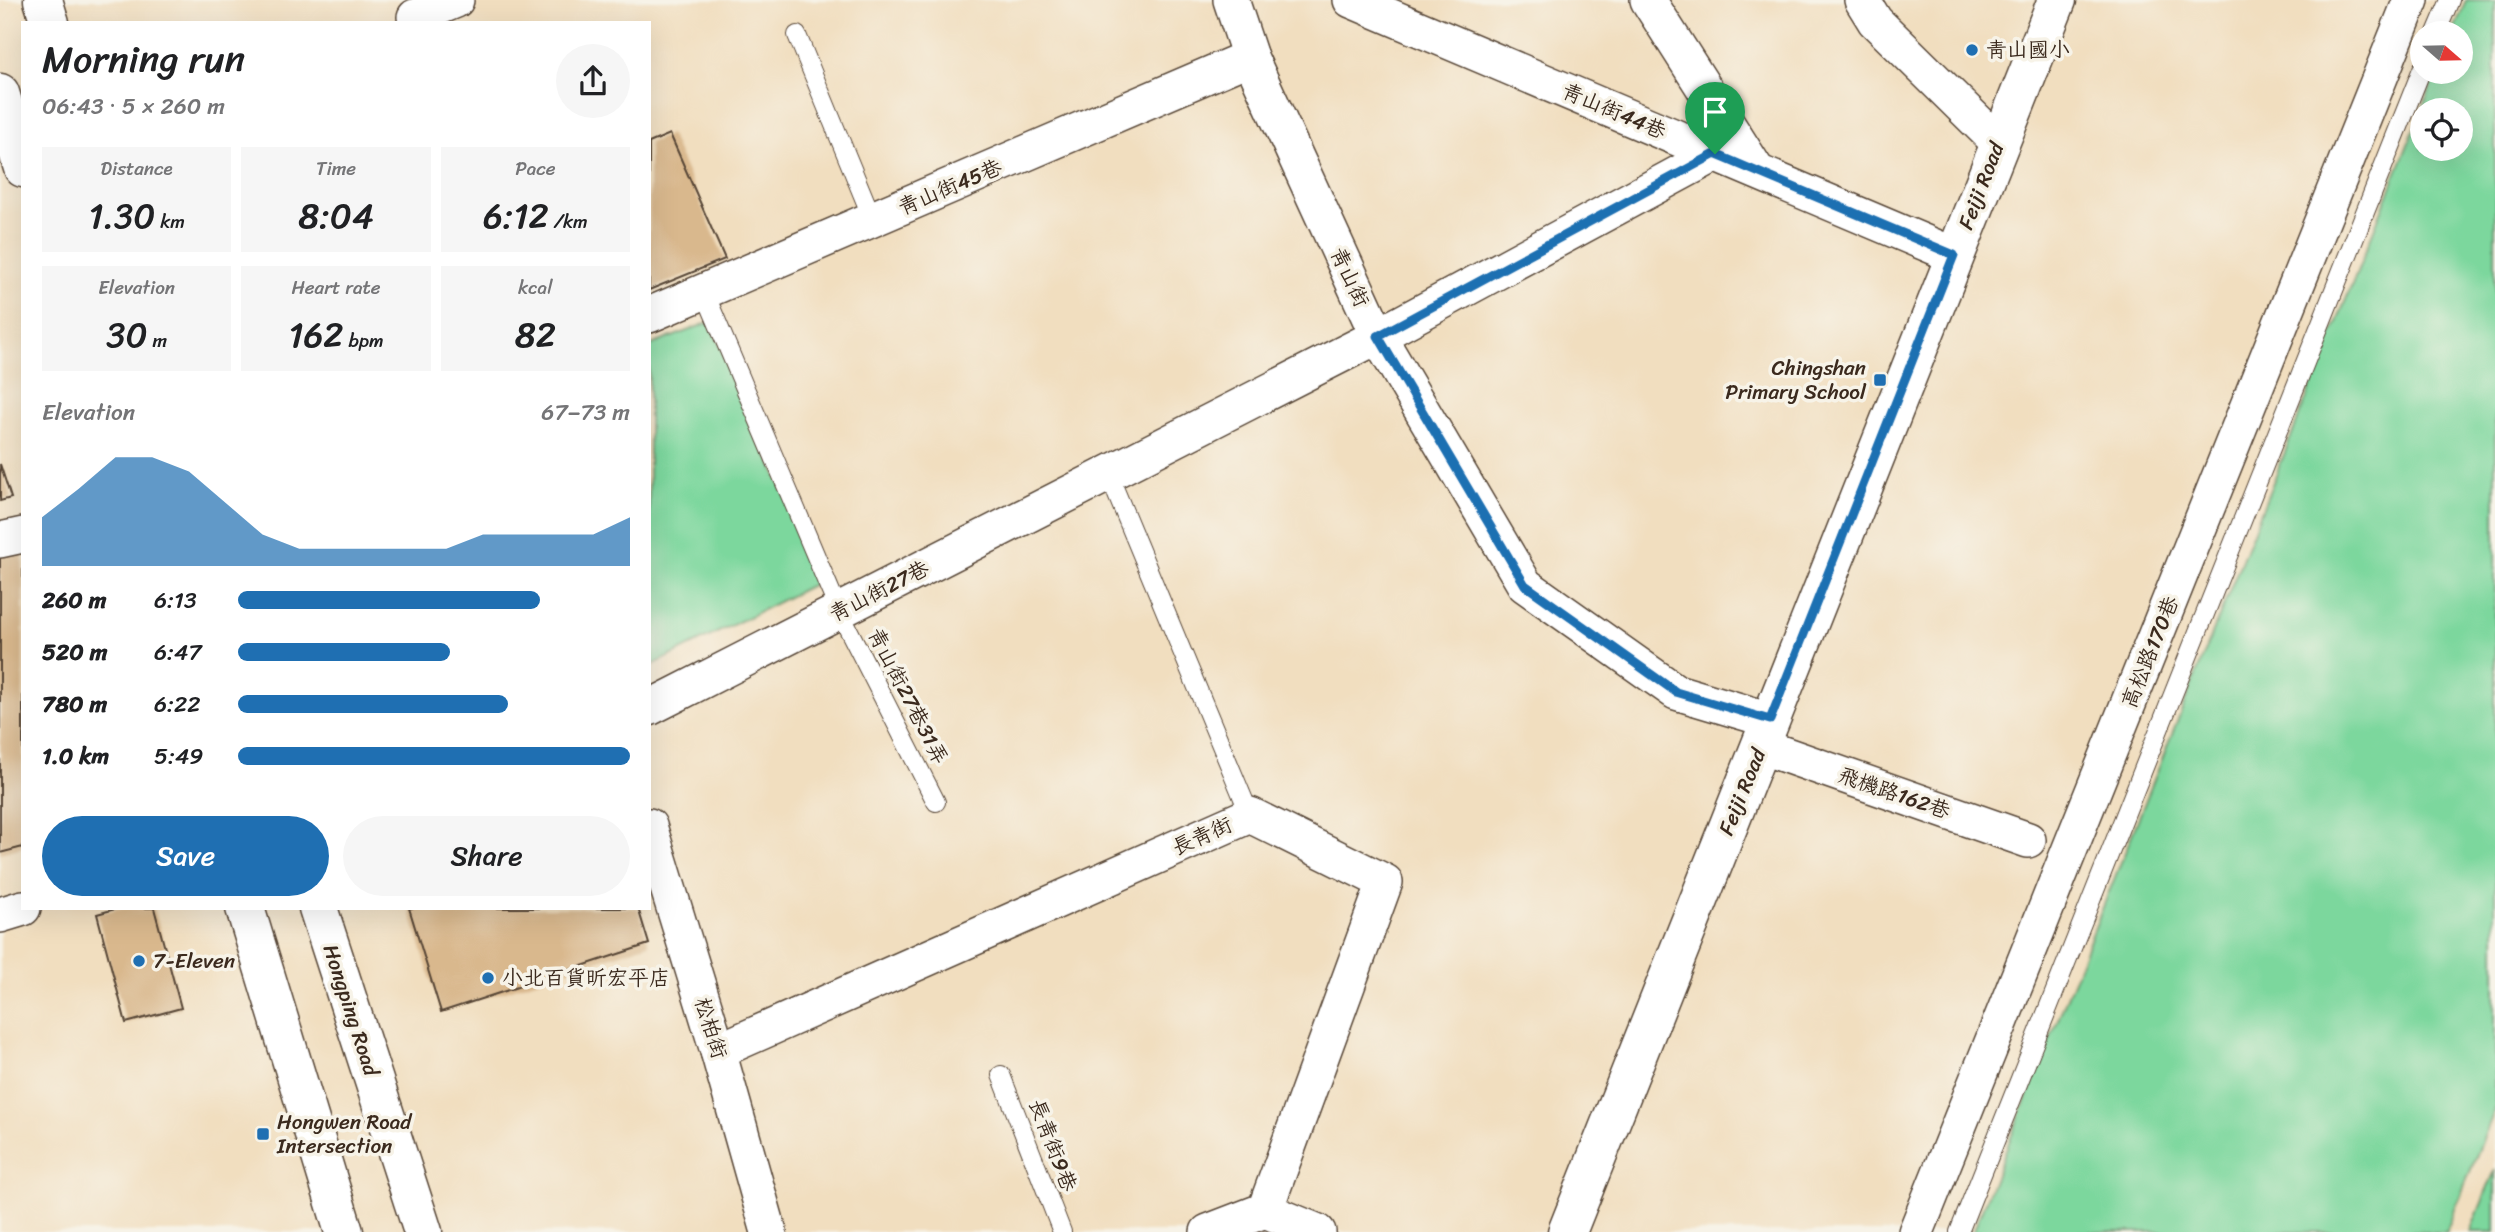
<!DOCTYPE html>
<meta charset="utf-8">
<style>
body{margin:0;font-family:Sriracha,"LXGW WenKai TC",sans-serif;background:#f6f6f6;color:#202124;height:100vh;display:flex;flex-direction:column;font-size:26px;white-space:nowrap}
*{box-sizing:border-box;margin:0}
p{font-size:23px;color:#757577}
.icon{flex:none;width:38px;height:38px;fill:none;stroke:currentColor;stroke-width:2;stroke-linecap:round;stroke-linejoin:round}
.map{position:relative;flex:1;overflow:hidden}
.drawer{position:absolute;left:21px;top:21px;width:630px;height:889px;display:flex;flex-direction:column;background:#fff;border-radius:0px;box-shadow:0 7px 28px #0002}
.drawer>*{flex:none}
.needle{width:46px;rotate:110deg}
.buttons{position:absolute;left:2410px;top:21px;display:grid;gap:14px}
.buttons a{display:grid;place-items:center;width:63px;height:63px;border-radius:50%;background:#fff;box-shadow:0 7px 28px #0002;font-size:35px}
.pin{position:absolute;display:grid;place-items:center;width:60px;height:60px;color:#fff;margin:-72px -30px;border-radius:50% 50% 50% 0;rotate:-45deg;box-shadow:0 0 7px #0007}
.pin .icon{rotate:45deg}
.round{display:grid;place-items:center;flex:none;width:74px;height:74px;border-radius:37px;background:#f6f6f6}
.headline{display:flex;align-items:center;justify-content:space-between;height:119px;padding:0 21px}
h1{font-size:38px;font-weight:600;line-height:52px}
.stats{display:grid;grid-template-columns:repeat(3,1fr);gap:10px;height:119px;padding:7px 21px}
.stats div{display:grid;align-content:center;border-radius:0px;background:#f6f6f6;text-align:center}
.stats b{font-size:35px;font-weight:600}
.stats small{font-size:19px;font-weight:400}
.stats p{font-size:19px}
.chart{height:196px;padding:14px 21px}
.chart p{display:flex;justify-content:space-between}
.chart svg{width:100%;height:126px;margin-top:7px;fill:#1f6fb2;opacity:.7}
.button{display:flex;gap:14px;margin-top:auto;padding:14px 21px}
.button a{flex:1;height:80px;border-radius:42px;background:#1f6fb2;color:#fff;font-size:28px;font-weight:600;line-height:80px;text-align:center}
.button a+a{background:#f6f6f6;color:#202124}
ul{padding:0 21px;list-style:none;font-size:23px}
li{display:grid;grid-template-columns:112px 84px 1fr;align-items:center;height:52px}
li i{height:18px;border-radius:9px;background:#1f6fb2}
.map>svg:first-child{display:block}
.green{fill:#7cd79d;stroke:#5c805e;stroke-width:2;fill-rule:evenodd}
.building{fill:#d9b88d}
.lines{fill:none;stroke-linecap:round;stroke-linejoin:round}
.service-casing{stroke:#564536;stroke-width:20}
.minor-casing{stroke:#564536;stroke-width:38}
.tertiary-casing{stroke:#564536;stroke-width:41}
.service{stroke:#fff;stroke-width:18}
.minor{stroke:#fff;stroke-width:35}
.tertiary{stroke:#fff;stroke-width:38}
.route-casing{stroke:#fff;stroke-width:14}
.route{stroke:#1f6fb2;stroke-width:9}
.poi-dot{fill:#1f6fb2;stroke:#f7f3e8;stroke-width:2.5}
.labels{text-anchor:middle;stroke-width:7;stroke-linejoin:round;paint-order:stroke}
.poi-label{font-size:21px;fill:#3b2a1e;stroke:#f7f3e8;text-anchor:start}
.street-label{font-size:21px;fill:#3b2a1e;stroke:#f7f3e8}
</style>
<div class="map">
<svg width="2495" height="1232" viewBox="0 0 2495 1232">
<rect width="100%" height="100%" fill="#f7f3e8"/>
<filter id="ink" filterUnits="userSpaceOnUse"><feTurbulence type="fractalNoise" baseFrequency=".0143" numOctaves="2"/><feDisplacementMap in="SourceGraphic" scale="14" xChannelSelector="R" yChannelSelector="G"/><feConvolveMatrix kernelMatrix="1 2 1 2 8 2 1 2 1" color-interpolation-filters="sRGB"/></filter>
<filter id="wash" filterUnits="userSpaceOnUse"><feTurbulence type="fractalNoise" baseFrequency=".00686" numOctaves="4" result="noise"/><feDisplacementMap in="SourceGraphic" scale="28" xChannelSelector="R" yChannelSelector="G"/><feGaussianBlur stdDeviation="1.57" result="paint"/><feColorMatrix in="noise" values="0 0 0 0 0 0 0 0 0 0 0 0 0 0 0 0 0 1.4 0 .05"/><feComposite in="paint" operator="in"/></filter>
<g filter="url(#wash)">
<rect width="100%" height="100%" fill="#f1debf"/>
<g class="green">
<path d="M2466,0H2495V1109L2446,1232H1973L2437,72H2460V33H2453ZM2460,110V149H2422V110Z"/>
<path d="M710,322L822,580L649,667V346Z"/>
<path d="M2495,1170V1232H2470Z"/>
</g>
<g id="blocks">
<g class="building">
<path d="M670,134L725,259L649,290V143Z"/>
<path d="M0,464L11,498L0,501Z"/>
<path d="M23,539V847L0,853V546Z"/>
<path d="M119,908H154L181,1008L126,1023L97,914Z"/>
<path d="M409,908H638L649,944L441,1012Z"/>
</g>
</g>
</g>
<g filter="url(#ink)">
<use href="#blocks" fill-opacity="0" stroke="#564536" stroke-width="2"/>
<g class="lines">
<g class="service-casing">
<g id="service">
<path d="M2436,33L2450,0"/>
<path d="M797,35L873,220"/>
<path d="M704,291L839,611L936,802"/>
<path d="M1108,473L1250,815"/>
<path d="M1001,1075L1062,1232"/>
<path d="M1959,1232L2422,69"/>
</g>
</g>
<g class="minor-casing">
<g id="minor">
<path d="M1231,0L1250,57L1378,336L1525,585L1676,692L1770,720"/>
<path d="M1351,0L1954,255"/>
<path d="M1648,0L1757,171"/>
<path d="M1862,0L1875,21L1998,142"/>
<path d="M415,17L456,0"/>
<path d="M649,315L1250,57"/>
<path d="M0,540L23,535"/>
<path d="M649,708L1378,336L1715,154"/>
<path d="M1760,746L2028,840"/>
<path d="M649,826L718,1051L769,1232"/>
<path d="M0,915L23,908"/>
<path d="M718,1051L1250,815L1385,882L1265,1210L1208,1232"/>
<path d="M1265,1210L1318,1232"/>
<path d="M1916,1232L2411,0"/>
</g>
</g>
<g class="tertiary-casing">
<g id="tertiary">
<path d="M43,0L50,23"/>
<path d="M0,93L23,168"/>
<path d="M245,908L344,1232"/>
<path d="M318,908L423,1232"/>
<path d="M1567,1232L2057,0"/>
</g>
</g>
<use href="#service" class="service"/>
<use href="#minor" class="minor"/>
<use href="#tertiary" class="tertiary"/>
</g>
</g>
<g class="lines" filter="url(#ink)">
<g class="route-casing">
<path id="route" d="M1715,154L1954,255L1770,720L1676,692L1525,585L1378,336Z"/>
</g>
<use href="#route" class="route"/>
</g>
<g class="poi-dot">
<circle cx="1972" cy="50" r="7"/>
<rect x="1873" y="373" width="14" height="14" rx="3.5"/>
<circle cx="139" cy="961" r="7"/>
<circle cx="488" cy="978" r="7"/>
<rect x="256" y="1127" width="14" height="14" rx="3.5"/>
</g>
<g class="labels">
<g class="poi-label">
<text x="1986" y="57">青山國小</text>
<text x="1866" y="375" text-anchor="end">Chingshan<tspan x="1866" dy="24">Primary School</tspan></text>
<text x="153" y="968">7-Eleven</text>
<text x="502" y="985">小北百貨昕宏平店</text>
<text x="277" y="1129">Hongwen Road<tspan x="277" dy="24">Intersection</tspan></text>
</g>
<g class="street-label">
<text transform="translate(1614 111) rotate(23)" y="7">青山街44巷</text>
<text transform="translate(1981 186) rotate(-69)" y="7">Feiji Road</text>
<text transform="translate(950 187) rotate(-23)" y="7">青山街45巷</text>
<text transform="translate(1350 277) rotate(65)" y="7">青山街</text>
<text transform="translate(879 591) rotate(-27)" y="7">青山街27巷</text>
<text transform="translate(2150 652) rotate(-68)" y="7">高松路170巷</text>
<text transform="translate(908 696) rotate(63)" y="7">青山街27巷31弄</text>
<text transform="translate(1742 792) rotate(-68)" y="7">Feiji Road</text>
<text transform="translate(1894 793) rotate(19)" y="7">飛機路162巷</text>
<text transform="translate(1202 836) rotate(-24)" y="7">長青街</text>
<text transform="translate(351 1010) rotate(72)" y="7">Hongping Road</text>
<text transform="translate(711 1028) rotate(73)" y="7">松柏街</text>
<text transform="translate(1053 1145) rotate(69)" y="7">長青街9巷</text>
</g>
</g>
</svg>
<div class="buttons">
<a><svg class="needle" viewBox="-14 -14 28 28"><path d="M0-13l5 13h-10z" fill="#e53935"/><path d="M0 13l5-13h-10z" fill="#757577"/></svg></a>
<a><svg class="icon" aria-label="locate" viewBox="0 0 24 24"><circle cx="12" cy="12" r="6"/><path d="M12 2v4M12 18v4M2 12h4M18 12h4"/></svg></a>
</div>
<div class="pin" style="left:1715px;top:154px;background:#1e9e55"><svg class="icon" aria-label="arrive" viewBox="0 0 24 24"><path d="M6 21V4h12l-3 4 3 4H6"/></svg></div>
<section class="drawer">
<div class="headline"><div><h1>Morning run</h1><p>06:43 · 5 × 260 m</p></div><a class="round"><svg class="icon" aria-label="share" viewBox="0 0 24 24"><path d="M12 15V3M7 8l5-5 5 5M5 13v7h14v-7"/></svg></a></div>
<div class="stats">
<div><p>Distance</p><b>1.30<small> km</small></b></div>
<div><p>Time</p><b>8:04</b></div>
<div><p>Pace</p><b>6:12<small> /km</small></b></div>
</div>
<div class="stats">
<div><p>Elevation</p><b>30<small> m</small></b></div>
<div><p>Heart rate</p><b>162<small> bpm</small></b></div>
<div><p>kcal</p><b>82</b></div>
</div>
<div class="chart"><p><span>Elevation</span>67–73 m</p>
<svg viewBox="0 0 160 44" preserveAspectRatio="none"><path d="M0 44V27L10 17L20 6L30 6L40 11L50 22L60 33L70 38L80 38L90 38L100 38L110 38L120 33L130 33L140 33L150 33L160 27V44z"/></svg>
</div>
<ul>
<li><b>260 m</b>6:13<i style="width:77%"></i></li>
<li><b>520 m</b>6:47<i style="width:54%"></i></li>
<li><b>780 m</b>6:22<i style="width:69%"></i></li>
<li><b>1.0 km</b>5:49<i style="width:100%"></i></li>
</ul>
<div class="button"><a>Save</a><a>Share</a></div>
</section>
</div>
